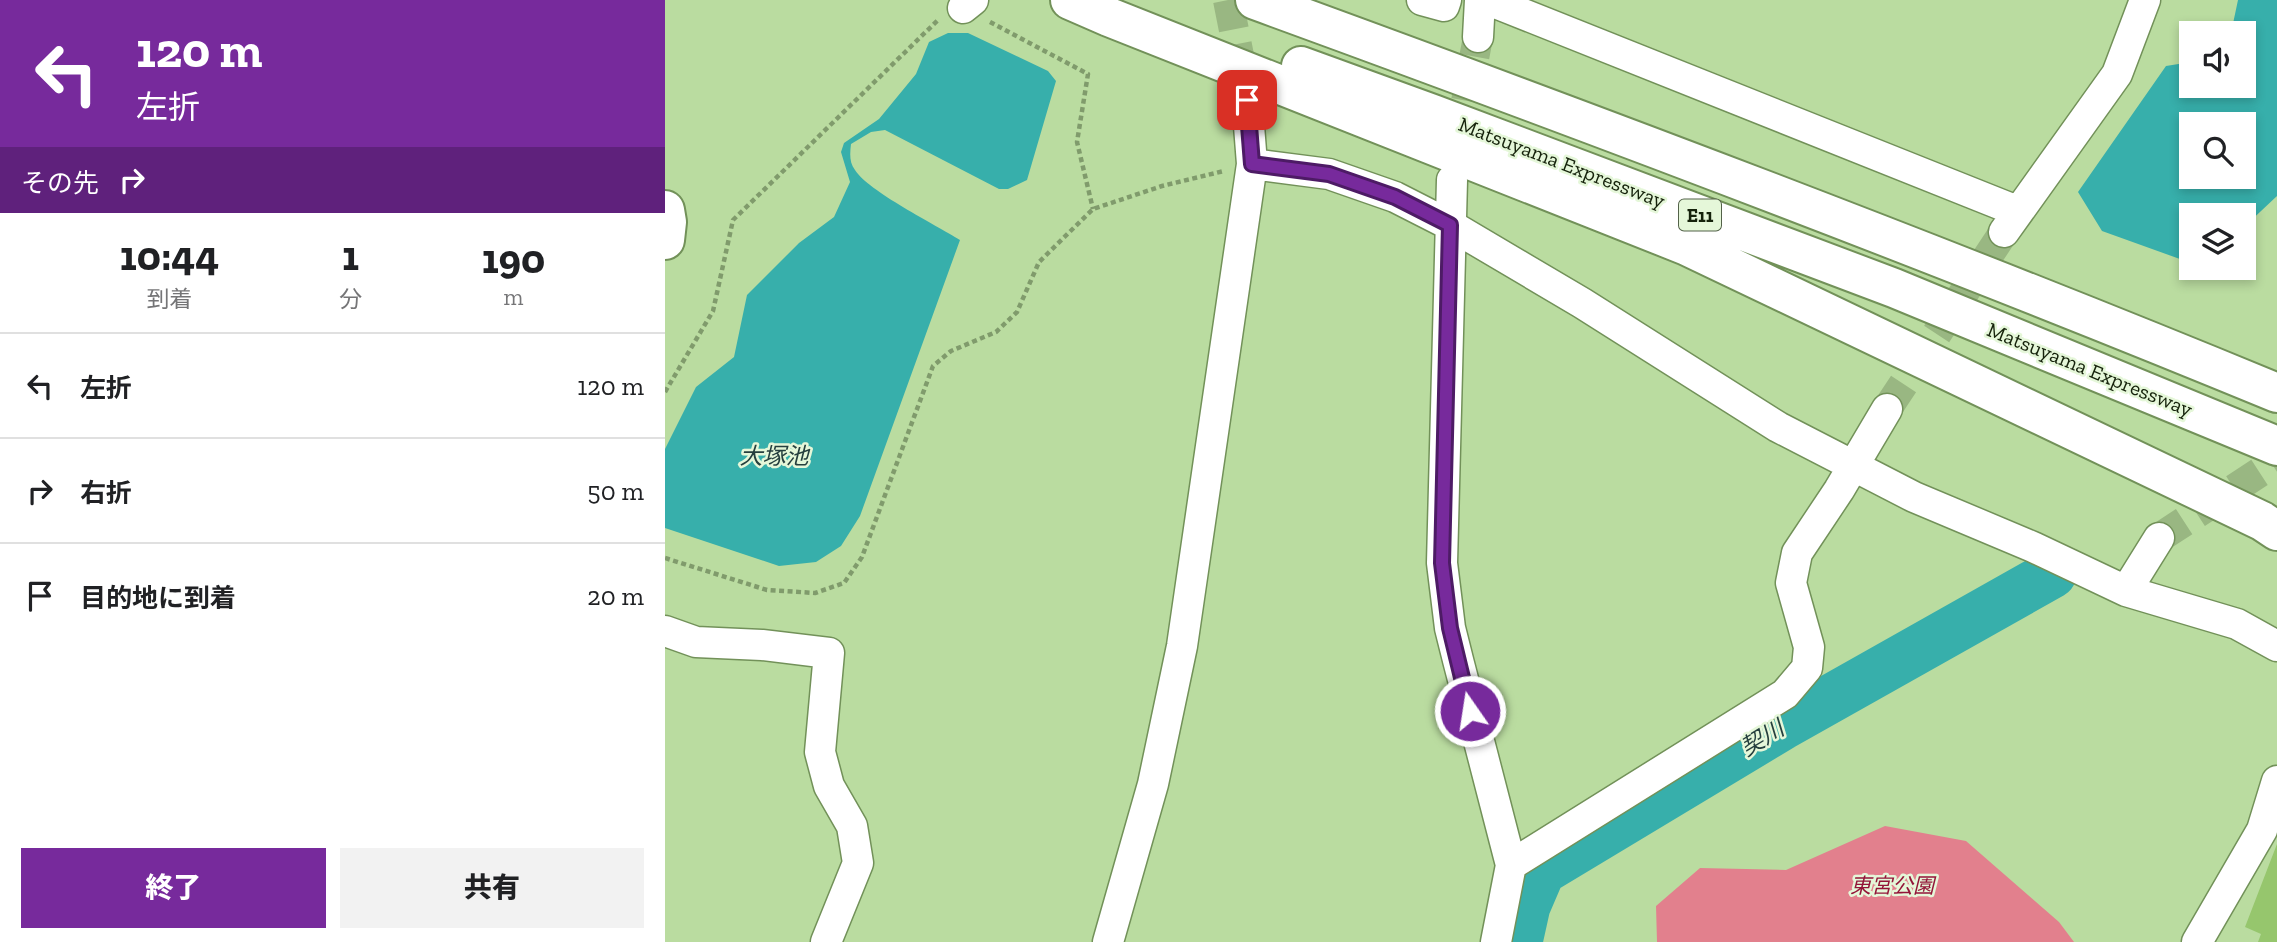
<!DOCTYPE html>
<html lang="ja">
<meta charset="utf-8">
<style>
body{margin:0;font-family:"Zilla Slab","Noto Sans JP",serif;background:#f2f2f2;color:#202124;height:100vh;display:flex;flex-direction:column;font-size:26px;white-space:nowrap}
*{box-sizing:border-box;margin:0}
p{font-size:23px;color:#757577}
.icon{flex:none;width:38px;height:38px;fill:none;stroke:currentColor;stroke-width:2;stroke-linecap:round;stroke-linejoin:round}
.map{position:relative;flex:1;overflow:hidden}
.side{display:flex;flex-direction:column;background:#fff;width:665px}
.side>*{flex:none}
.hud{background:#772a9c;color:#fff;overflow:hidden}
.fabs{position:absolute;left:1514px;top:21px;display:grid;gap:14px}
.fabs a{display:grid;place-items:center;width:77px;height:77px;border-radius:0px;background:#fff;box-shadow:0 4px 10px #0003;font-size:35px}
.pin{position:absolute;display:grid;place-items:center;width:60px;height:60px;color:#fff;margin:-30px;border-radius:14px;box-shadow:0 4px 10px #0006}
.me{position:absolute;width:77px;margin:-38px;rotate:347deg;stroke-linejoin:round;filter:drop-shadow(0 0 5px #0008)}
.turn{display:flex;align-items:center;gap:24px;height:147px;padding:0 21px;font-size:32px}
.turn .icon{width:91px;height:91px;stroke-width:2.5}
.turn b{display:block;font-size:49px;line-height:60px}
.then{display:flex;align-items:center;height:66px;padding:0 21px;background:#0003;gap:14px;font-size:26px}
.eta{display:flex;justify-content:space-evenly;align-items:center;height:119px;text-align:center}
.eta b{font-size:42px;font-weight:800;line-height:49px}
.action{display:flex;gap:14px;margin-top:auto;padding:14px 21px}
.action a{flex:1;height:80px;border-radius:0px;background:#772a9c;color:#fff;font-size:28px;font-weight:800;line-height:80px;text-align:center}
.action a+a{background:#f2f2f2;color:#202124}
ul{padding:0;list-style:none}
li{display:flex;align-items:center;gap:21px;height:105px;padding:0 21px;border-top:2px solid #e0e0e0}
li div{flex:1}
li b{display:block;font-size:26px}
li em{font-style:normal}
main{display:flex;flex:1;min-height:0}
.map>svg:first-child{display:block}
</style>
<main>
<section class="side">
<div class="hud">
<div class="turn"><svg class="icon" aria-label="left" viewBox="0 0 24 24"><path d="M17 20v-9H6M10 6l-5 5 5 5"/></svg><div><b>120 m</b>左折</div></div>
<div class="then">その先<svg class="icon" aria-label="right" viewBox="0 0 24 24"><path d="M7 20v-9h11M14 6l5 5-5 5"/></svg></div>
</div>
<div class="eta">
<div><b>10:44</b><p>到着</p></div>
<div><b>1</b><p>分</p></div>
<div><b>190</b><p>m</p></div>
</div>
<ul>
<li><svg class="icon" aria-label="left" viewBox="0 0 24 24"><path d="M17 20v-9H6M10 6l-5 5 5 5"/></svg><div><b>左折</b></div><em>120 m</em></li>
<li><svg class="icon" aria-label="right" viewBox="0 0 24 24"><path d="M7 20v-9h11M14 6l5 5-5 5"/></svg><div><b>右折</b></div><em>50 m</em></li>
<li><svg class="icon" aria-label="arrive" viewBox="0 0 24 24"><path d="M6 21V4h12l-3 4 3 4H6"/></svg><div><b>目的地に到着</b></div><em>20 m</em></li>
</ul>
<div class="action"><a>終了</a><a>共有</a></div>
</section>
<div class="map">
<svg width="1612" height="942" viewBox="0 0 1612 942">
<rect width="100%" height="100%" fill="#badca0"/>
<path fill="#e2808d" d="M1220,826L1301,841L1394,922L1409,942H992L991,906L1035,868L1121,870Z"/>
<path fill="#37afab" fill-rule="evenodd" d="M1573,0H1612V196L1579,227L1578,215H1526V263L1437,231L1413,192L1501,66L1526,62V86H1578V33H1566ZM1526,124H1578V177H1526Z
M283,33H303L383,71L391,81L362,180L343,189H334L220,130L206,132L186,144C185,153 184,162 190,170C203,191 271,225 295,240L195,516L176,546L151,562L114,566L0,528V449L31,387L69,357L82,295L134,243L169,217L185,182L176,152L179,143L214,119L251,74L264,42Z"/>
<g fill="none" stroke-linecap="round" stroke-linejoin="round">
<path stroke="#37afab" stroke-width="49" d="M853,942L861,906L876,871L1117,726L1387,574"/>
</g>
<path fill="#96c66d" d="M1612,844V942H1593L1596,934L1580,927Z"/>
<g fill="none" stroke-linecap="round" stroke-linejoin="round">
<path stroke="#99b782" stroke-width="30" stroke-dasharray="30 15" stroke-linecap="butt" d="M563,0L580,86
M793,145L813,37
M1222,409L1339,232
M1494,538L1612,461"/>
<defs>
<path id="street" d="M757,0L779,6L781,0
M823,0L1352,211
M298,8L308,0
M813,37L815,0
M587,164L664,174L730,197L785,225L917,303L1113,427L1249,497L1368,547L1461,591L1572,624L1612,646
M787,180L777,563L785,628L793,660L846,865L831,942
M1339,232L1452,74L1480,0
M1461,591L1494,538
M0,631L31,642L97,645L164,653L155,752L164,786L187,826L193,863L161,942
M846,865L1120,694L1142,668L1144,647L1126,583L1132,553L1174,490L1222,409
M443,942L488,784L517,646L587,164L582,100
M1532,942L1597,830L1612,781"/>
<path id="secondary" d="M0,210L2,222L0,240"/>
<path id="highway" d="M405,0L444,17L1022,246L1597,521L1612,531
M590,0C933,125 1275,254 1612,393
M636,66L768,114L1229,288L1612,446"/>
</defs>
<use href="#street" stroke="#729159" stroke-width="33"/>
<use href="#secondary" stroke="#729159" stroke-width="42"/>
<use href="#highway" stroke="#729159" stroke-width="42"/>
<path stroke="#809b6c" stroke-width="4.5" stroke-dasharray="5 3.5" stroke-linecap="butt" d="M325,22L423,74L412,142L428,209
M0,392L48,311L68,220L273,20
M0,558L102,590L150,593L179,583L197,557L268,366L286,351L331,332L352,312L374,262L428,209L497,186L559,171"/>
<use href="#street" stroke="#fff" stroke-width="30"/>
<use href="#secondary" stroke="#fff" stroke-width="38"/>
<use href="#highway" stroke="#fff" stroke-width="38"/>
</g>
<g fill="none" stroke-linecap="round" stroke-linejoin="round">
<defs>
<path id="route" d="M582,100L587,164L664,174L730,197L785,225L777,563L785,628L805,711"/>
</defs>
<use href="#route" stroke="#4d1b65" stroke-width="18"/>
<use href="#route" stroke="#772a9c" stroke-width="12"/>
</g>
<g text-anchor="middle" dominant-baseline="central" stroke-width="5" stroke-linejoin="round" paint-order="stroke">
<rect fill="#e5f7d9" stroke="#536249" stroke-width="2" x="1014" y="199.5" width="42" height="31" rx="5"/>
<g font-size="19" font-weight="bold" fill="#15220b">
<text x="1035" y="215">E11</text>
</g>
<g font-size="21" fill="#15220b" stroke="#e5f7d9">
<text transform="translate(897 162) rotate(21)">Matsuyama Expressway</text>
<text transform="translate(1425 369) rotate(22)">Matsuyama Expressway</text>
</g>
<g font-size="21" font-style="italic" fill="#931538" stroke="#e5f7d9">
<text x="1227" y="885">東宮公園</text>
</g>
<g font-size="23" font-style="italic" fill="#253f3e" stroke="#e5f7d9">
<text x="109" y="456">大塚池</text>
<text transform="translate(1097 738) rotate(-31)">契川</text>
</g>
</g>
</svg>
<div class="fabs">
<a><svg class="icon" aria-label="sound" viewBox="0 0 24 24"><path d="M4 9h4l5-4v14l-5-4H4zM17 9q2 3 0 6"/></svg></a>
<a><svg class="icon" aria-label="search" viewBox="0 0 24 24"><circle cx="10" cy="10" r="6"/><path d="M15 15l6 6"/></svg></a>
<a><svg class="icon" aria-label="layers" viewBox="0 0 24 24"><path d="M12 4l9 5-9 5-9-5zM3 14l9 5 9-5"/></svg></a>
</div>
<div class="pin" style="left:582px;top:100px;background:#d93025"><svg class="icon" aria-label="arrive" viewBox="0 0 24 24"><path d="M6 21V4h12l-3 4 3 4H6"/></svg></div>
<svg class="me" style="left:805px;top:711px" viewBox="-20 -20 40 40"><circle r="17" fill="#772a9c" stroke="#fff" stroke-width="3"/><path d="M0-11L8 9 0 5-8 9z" fill="#fff"/></svg>
</div>
</main>
